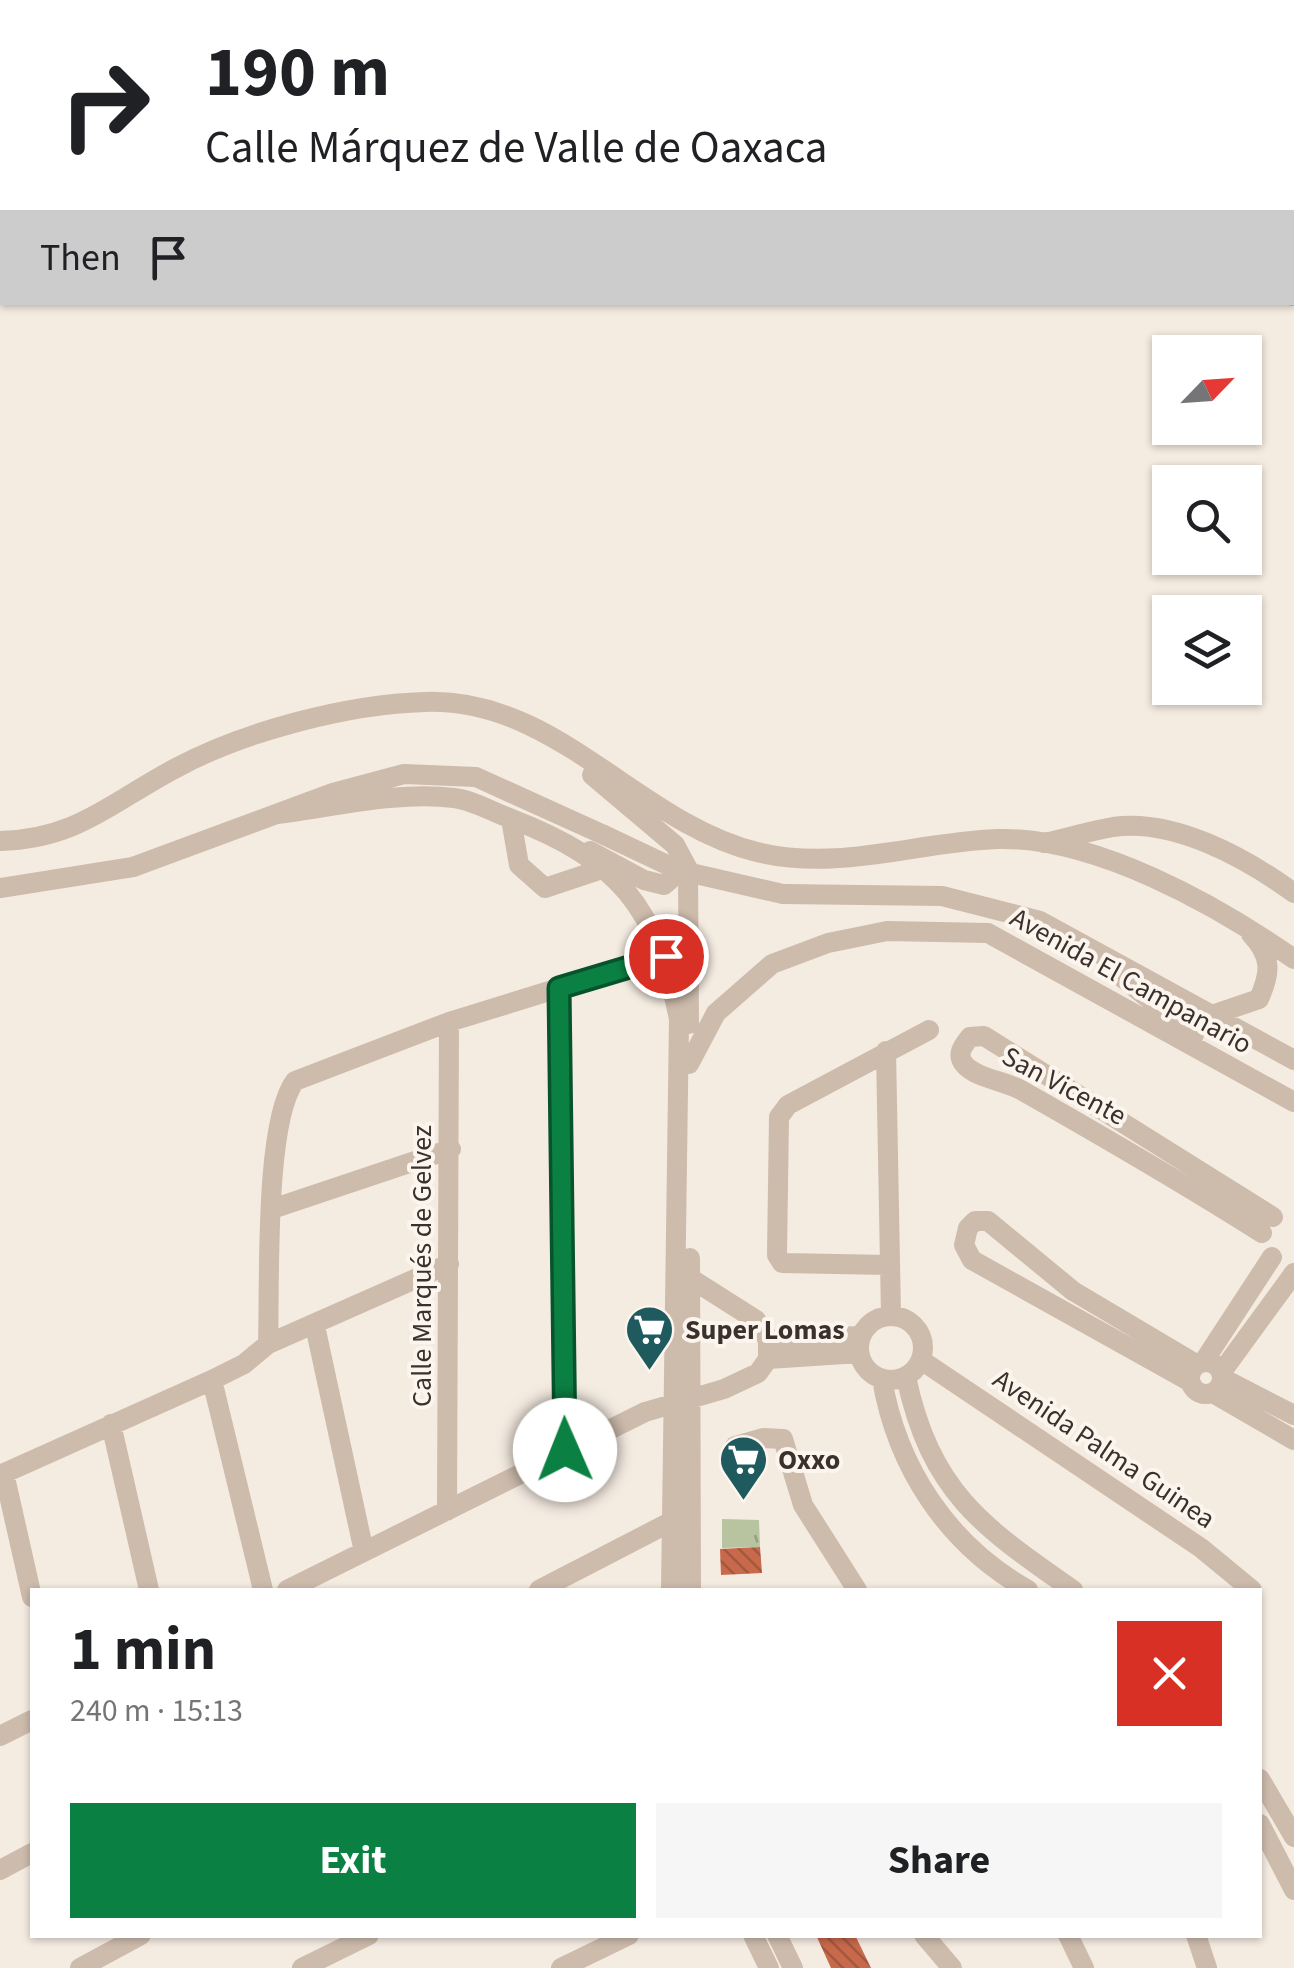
<!DOCTYPE html>
<meta charset="utf-8">
<style>
body{margin:0;font-family:"Source Sans 3",sans-serif;background:#f6f6f6;color:#202124;height:100vh;display:flex;flex-direction:column;font-size:38px;white-space:nowrap}
*{box-sizing:border-box;margin:0}
p{font-size:32px;color:#757577}
.icon{flex:none;width:55px;height:55px;fill:none;stroke:currentColor;stroke-width:2;stroke-linecap:round;stroke-linejoin:round}
.map{position:relative;flex:1;overflow:hidden}
.details{position:absolute;left:30px;top:1588px;width:1232px;height:350px;display:flex;flex-direction:column;background:#fff;border-radius:0px;box-shadow:0 2px 8px #0004}
.details>*{flex:none}
.banner{position:absolute;left:0px;top:0px;width:1295px;height:305px;box-shadow:0 2px 8px #0004;background:#fff;color:#202124;overflow:hidden}
.needle{width:65px;rotate:65deg}
.fabs{position:absolute;left:1152px;top:335px;display:grid;gap:20px}
.fabs a{display:grid;place-items:center;width:110px;height:110px;border-radius:0px;background:#fff;box-shadow:0 2px 8px #0004;font-size:50px}
.pin{position:absolute;display:grid;place-items:center;width:85px;height:85px;color:#fff;margin:-42px;border:5px solid #fff;border-radius:50%;box-shadow:0 2px 10px #0007}
.me{position:absolute;width:110px;margin:-55px;rotate:359deg;stroke-linejoin:round;filter:drop-shadow(0 0 8px #0008)}
.turn{display:flex;align-items:center;gap:35px;height:210px;padding:0 40px;font-size:45px}
.turn .icon{width:130px;height:130px;stroke-width:2.5}
.turn b{display:block;font-size:70px;line-height:85px}
.then{display:flex;align-items:center;height:95px;padding:0 40px;background:#0003;gap:20px;font-size:38px}
.round{display:grid;place-items:center;flex:none;width:105px;height:105px;border-radius:0px;background:#f6f6f6}
.summary{display:flex;align-items:center;justify-content:space-between;height:170px;padding:0 40px}
h1{font-size:60px;font-weight:700;line-height:75px}
.button{display:flex;gap:20px;margin-top:auto;padding:20px 40px}
.button a{flex:1;height:115px;border-radius:0px;background:#0b8043;color:#fff;font-size:40px;font-weight:700;line-height:115px;text-align:center}
.button a+a{background:#f6f6f6;color:#202124}
.map>svg:first-child{display:block}
</style>
<div class="map">
<svg width="1294" height="1968" viewBox="0 0 1294 1968">
<defs>
<pattern id="grass-tufts" width="24" height="20" patternUnits="userSpaceOnUse" patternTransform="scale(2.5)"><rect width="24" height="20" fill="#b8c4a0"/><path d="M3 7l-1-3M5 7V3M7 7l1-3M15 17l-1-3M17 17v-4M19 17l1-3" fill="none" stroke="#97a083"/></pattern>
<pattern id="building-back-hatch" width="6" height="6" patternUnits="userSpaceOnUse" patternTransform="scale(2.5)"><rect width="6" height="6" fill="#c8694b"/><path d="M-1 5l2 2M0 0l6 6M5-1l2 2" fill="none" stroke="#a4573f"/></pattern>
</defs>
<rect width="100%" height="100%" fill="#f4ebe1"/>
<path fill="url(#grass-tufts)" d="M722,1519L759,1520L760,1547L722,1548Z"/>
<g fill="none" stroke-linecap="round" stroke-linejoin="round">
<path stroke="#7fb0b2" stroke-width="18" d="M1157,0L1160,2
M1292,199H1294"/>
</g>
<path fill="url(#building-back-hatch)" d="M760,1547L762,1573L721,1575L720,1549Z
M816,1935H855L871,1968H831Z"/>
<g fill="none" stroke-linecap="round" stroke-linejoin="round">
<path stroke="#cdbbac" stroke-width="20" d="M884,0L887,2
M1021,0L1023,2
M1237,0L1240,2
M644,2L645,0
M792,2V0
M0,3L7,0
M1292,7L1294,4
M1292,46L1294,44
M1292,296H1294
M592,775L675,845L688,869L689,1024
M277,814C333,807 398,791 454,798C473,800 494,813 512,819C620,861 656,907 679,1019L671,1590
M511,819L519,865L545,888L602,869
M0,841C79,839 112,801 178,767C245,731 349,704 425,702C556,697 638,823 757,852C839,872 916,842 997,839C1094,836 1217,905 1294,959
M1044,843C1067,838 1090,831 1113,827C1174,818 1246,858 1294,893
M590,851L644,880L664,885L680,871L678,859
M0,888L133,867L333,793L404,774L476,777L604,835
M783,894L942,896L1040,921L1294,1060
M1119,975L1194,1035
M559,988L565,1450
M1212,1015L1259,999C1271,972 1272,957 1251,934
M886,1051L891,1315
M689,1064L716,1013L772,964L828,943L887,931L988,933L1294,1102
M272,1209L451,1149
M1262,1233C1183,1183 1102,1136 1021,1090C1005,1081 975,1078 964,1064C956,1054 963,1046 970,1037L984,1036L1273,1217
M690,1258L691,1590
M890,1265L782,1263L777,1255L779,1117L788,1105L929,1030
M859 1348a32 32 0 1 1 64 0a32 32 0 1 1-64 0Z
M315,1326L364,1552
M768,1340L861,1336
M268,1344C270,1287 264,1122 295,1081L449,1022L666,955
M768,1359L859,1353
M921,1360L1201,1548L1252,1590
M1204,1361L1272,1257
M1190 1378a16 16 0 1 1 32 0a16 16 0 1 1-32 0Z
M1221,1373L1294,1273
M906,1377C931,1492 981,1526 1073,1590
M1222,1378L1294,1415
M882,1379C897,1468 948,1545 1028,1590
M212,1380L263,1590
M1189,1381L972,1260L964,1245L968,1228L975,1221H988L1073,1291L1196,1364
M1213,1393L1294,1440
M111,1424L149,1590
M735,1446L763,1438L783,1439L803,1505L857,1590
M4,1473L32,1597
M0,1475L212,1380L244,1364L268,1344L449,1264
M447,1511L449,1022
M287,1590L645,1412L724,1389L758,1373L768,1359V1340L756,1320L690,1278
M539,1590L680,1517
M0,1736L32,1720
M1260,1779L1294,1837
M1260,1824L1294,1890
M0,1870L32,1853
M753,1935L769,1968
M777,1935L793,1968
M924,1935L952,1968
M1068,1935L1084,1968
M1196,1935L1207,1968
M80,1968L141,1935
M302,1968L369,1935
M561,1968L629,1935"/>
<path stroke="#cdbbac" stroke-width="20" d="M604,835L678,870L783,894"/>
</g>
<g fill="none" stroke-linecap="round" stroke-linejoin="round">
<defs>
<path id="route" d="M565,1450L559,988L666,956"/>
</defs>
<use href="#route" stroke="#07532c" stroke-width="25"/>
<use href="#route" stroke="#0b8043" stroke-width="18"/>
</g>
<defs>
<symbol id="supermarket-pin" viewBox="-11 -11 22 30"><path d="M0 17L-7.5 6A9.5 9.5 0 1 1 7.5 6Z" fill="#1f5a5e" stroke="#fbf5ee"/><path d="M-6-5.5h2.5l.6 2H6L4.5 2H-2.5L-4.4-4H-6ZM-1.5 3.2a1.3 1.3 0 1 0 .1 0ZM3 3.2a1.3 1.3 0 1 0 .1 0Z" fill="#fff"/></symbol>
</defs>
<g fill-rule="evenodd">
<use href="#supermarket-pin" x="622" y="1302" width="55" height="75"/>
<use href="#supermarket-pin" x="716" y="1432" width="55" height="75"/>
</g>
<g text-anchor="middle" dominant-baseline="central" stroke-width="8" stroke-linejoin="round" paint-order="stroke">
<g font-size="28" fill="#3b302b" stroke="#fbf5ee">
<text transform="translate(1131 981) rotate(29)">Avenida El Campanario</text>
<text transform="translate(1064 1086) rotate(28)">San Vicente</text>
<text transform="translate(422 1266) rotate(-90)">Calle Marqués de Gelvez</text>
<text transform="translate(1104 1449) rotate(34)">Avenida Palma Guinea</text>
</g>
<g font-size="28" font-weight="bold" fill="#3b302b" stroke="#fbf5ee" text-anchor="start">
<text x="685" y="1330">Super Lomas</text>
<text x="778" y="1460">Oxxo</text>
</g>
</g>
</svg>
<div class="fabs">
<a><svg class="needle" viewBox="-14 -14 28 28"><path d="M0-13l5 13h-10z" fill="#e53935"/><path d="M0 13l5-13h-10z" fill="#757577"/></svg></a>
<a><svg class="icon" aria-label="search" viewBox="0 0 24 24"><circle cx="10" cy="10" r="6"/><path d="M15 15l6 6"/></svg></a>
<a><svg class="icon" aria-label="layers" viewBox="0 0 24 24"><path d="M12 4l9 5-9 5-9-5zM3 14l9 5 9-5"/></svg></a>
</div>
<div class="pin" style="left:666px;top:956px;background:#d93025"><svg class="icon" aria-label="arrive" viewBox="0 0 24 24"><path d="M6 21V4h12l-3 4 3 4H6"/></svg></div>
<svg class="me" style="left:565px;top:1450px" viewBox="-20 -20 40 40"><circle r="19" fill="#fff"/><path d="M0-13L10 11 0 6-10 11z" fill="#0b8043"/></svg>
<div class="banner">
<div class="turn"><svg class="icon" aria-label="right" viewBox="0 0 24 24"><path d="M7 20v-9h11M14 6l5 5-5 5"/></svg><div><b>190 m</b>Calle Márquez de Valle de Oaxaca</div></div>
<div class="then">Then<svg class="icon" aria-label="arrive" viewBox="0 0 24 24"><path d="M6 21V4h12l-3 4 3 4H6"/></svg></div>
</div>
<section class="details">
<div class="summary"><div><h1>1 min</h1><p>240 m · 15:13</p></div><a class="round" style="background:#d93025;color:#fff"><svg class="icon" aria-label="close" viewBox="0 0 24 24"><path d="M6 6l12 12M18 6L6 18"/></svg></a></div>
<div class="button"><a>Exit</a><a>Share</a></div>
</section>
</div>
